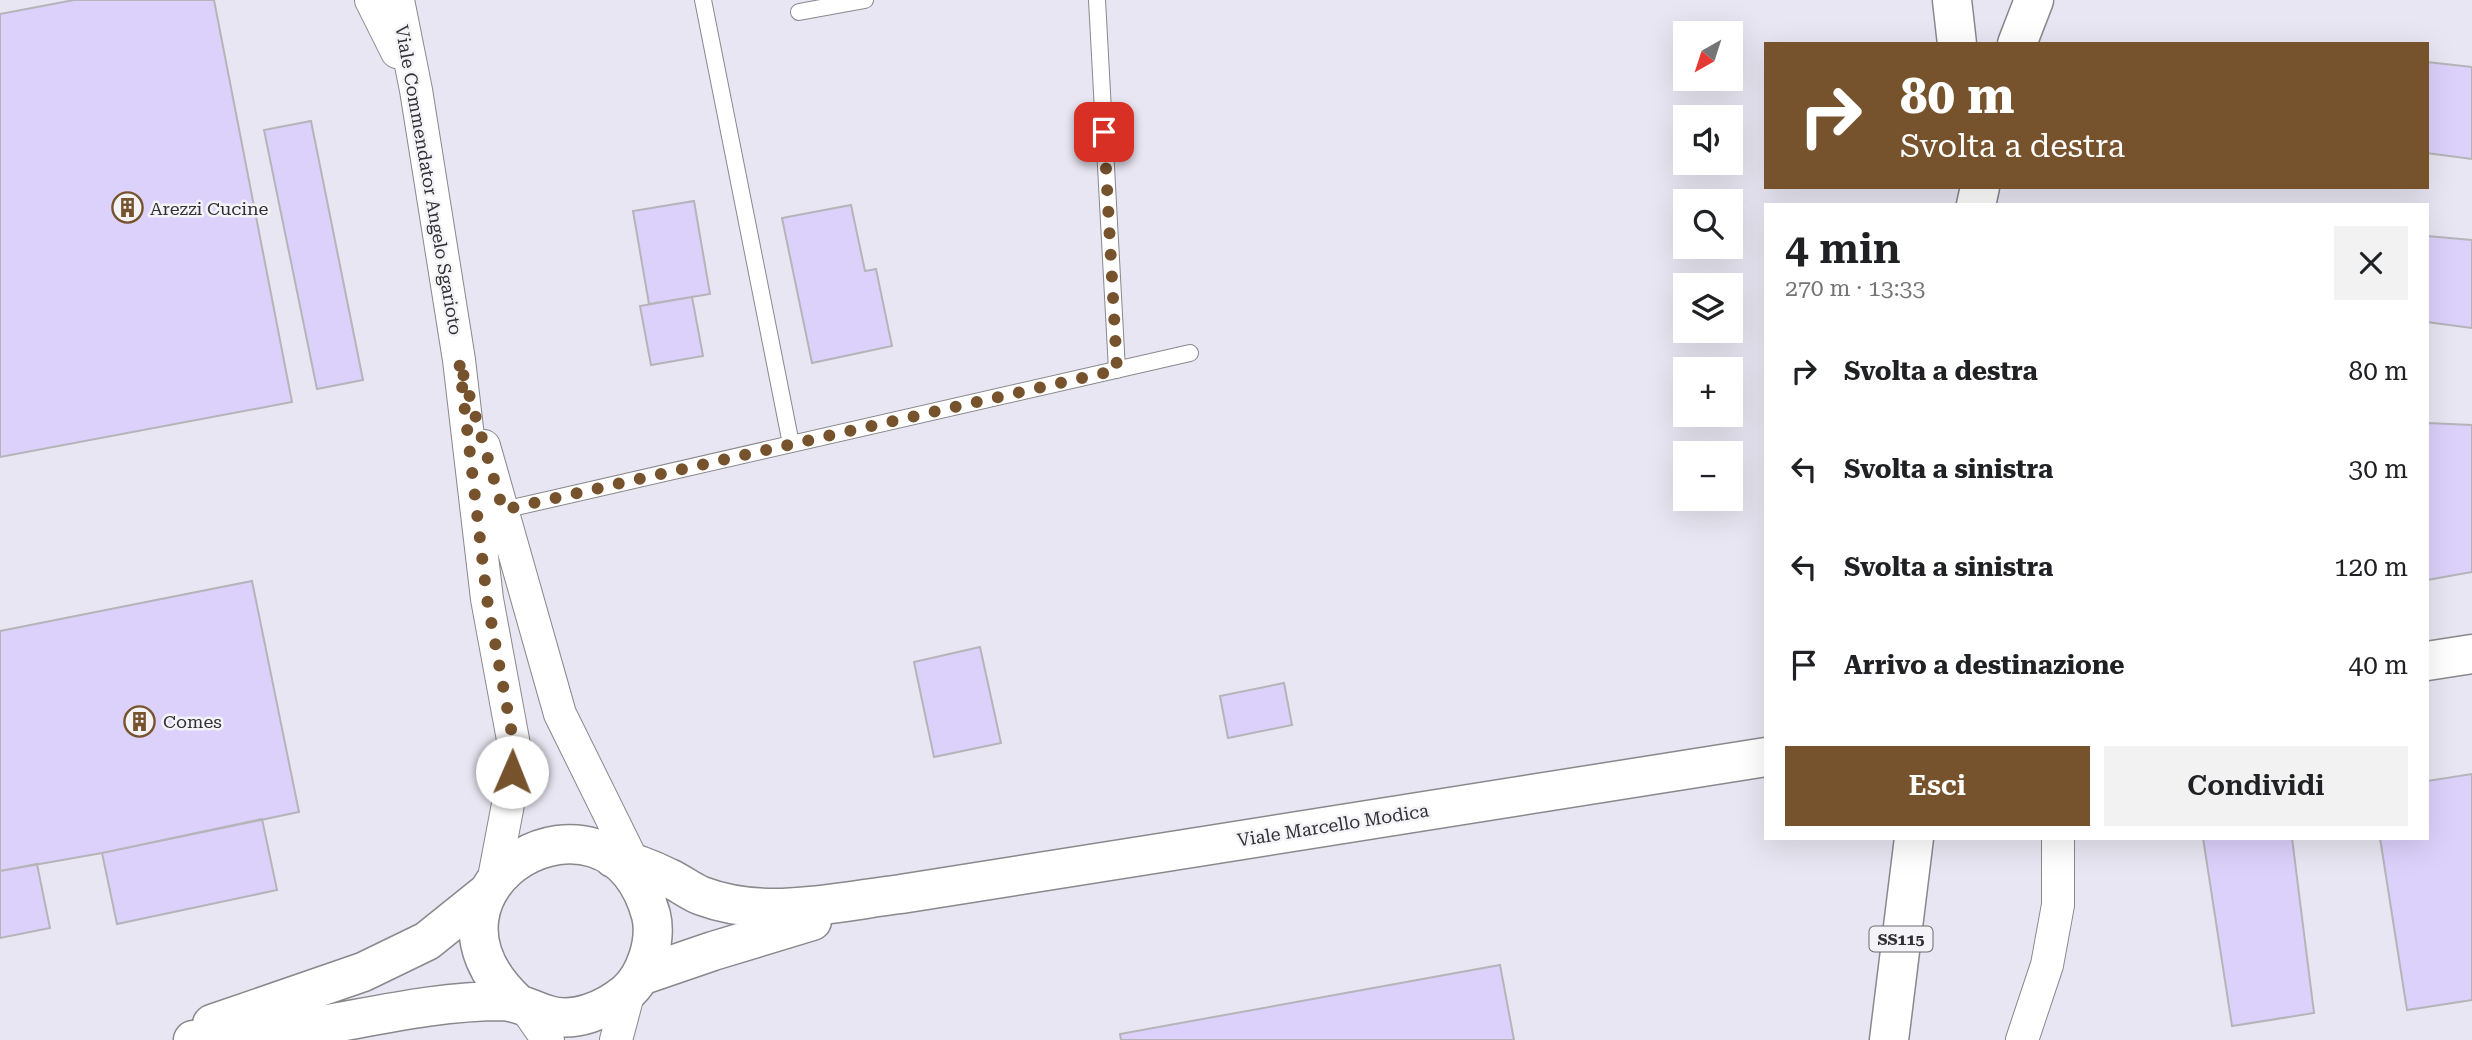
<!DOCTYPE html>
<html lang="it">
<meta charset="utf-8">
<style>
body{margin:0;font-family:"Roboto Serif",serif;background:#f2f2f2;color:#202124;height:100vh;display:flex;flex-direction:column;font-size:26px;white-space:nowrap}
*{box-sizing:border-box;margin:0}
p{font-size:23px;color:#757577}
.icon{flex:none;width:38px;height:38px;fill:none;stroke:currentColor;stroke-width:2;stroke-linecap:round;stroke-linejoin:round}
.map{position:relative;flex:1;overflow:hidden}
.drawer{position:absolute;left:1764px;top:203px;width:665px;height:637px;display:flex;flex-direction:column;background:#fff;border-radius:0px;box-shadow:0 7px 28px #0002}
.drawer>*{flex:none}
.guide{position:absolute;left:1764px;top:42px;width:665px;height:147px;border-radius:0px;box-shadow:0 7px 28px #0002;background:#77532d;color:#fff;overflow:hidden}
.needle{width:46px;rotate:219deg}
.fabs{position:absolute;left:1673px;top:21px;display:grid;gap:14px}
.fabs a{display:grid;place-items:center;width:70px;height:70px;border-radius:0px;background:#fff;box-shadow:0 7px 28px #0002;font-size:35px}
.pin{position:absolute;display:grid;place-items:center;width:60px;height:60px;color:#fff;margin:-30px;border-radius:14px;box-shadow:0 4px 10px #0006}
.me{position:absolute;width:77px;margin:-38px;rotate:1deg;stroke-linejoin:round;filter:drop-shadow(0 0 5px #0008)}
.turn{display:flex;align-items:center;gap:24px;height:147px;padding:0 21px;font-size:32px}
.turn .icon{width:91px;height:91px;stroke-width:2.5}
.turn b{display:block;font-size:49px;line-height:60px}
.round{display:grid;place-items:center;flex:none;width:74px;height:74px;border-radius:0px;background:#f2f2f2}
.headline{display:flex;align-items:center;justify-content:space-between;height:119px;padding:0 21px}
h1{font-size:42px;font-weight:600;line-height:52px}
.button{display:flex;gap:14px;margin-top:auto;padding:14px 21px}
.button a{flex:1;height:80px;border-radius:0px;background:#77532d;color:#fff;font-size:28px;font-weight:600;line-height:80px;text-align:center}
.button a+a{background:#f2f2f2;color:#202124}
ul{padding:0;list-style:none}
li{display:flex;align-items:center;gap:21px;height:98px;padding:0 21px}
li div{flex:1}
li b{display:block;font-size:26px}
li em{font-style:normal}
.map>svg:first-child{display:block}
</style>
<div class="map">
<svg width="2472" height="1040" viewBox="0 0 2472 1040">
<rect width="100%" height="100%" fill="#f4f3f8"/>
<path fill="#e8e6f2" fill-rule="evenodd" d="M0,0H2472V1040H0ZM1685,33H1731V79H1685ZM1766,44H2427V187H1766ZM1685,117H1731V163H1685ZM1685,201H1731V247H1685ZM1766,205H2427V838H1766ZM1685,285H1731V331H1685ZM1685,369H1731V415H1685ZM1685,453H1731V499H1685Z"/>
<path fill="#dcd1fb" stroke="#b5b4b9" stroke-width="2" d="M74,0H214L292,402L0,457V14Z
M2427,62L2472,67V159L2427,153Z
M311,121L363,380L317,389L264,130Z
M694,201L710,294L649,304L633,211Z
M851,205L865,271L876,269L892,346L812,363L782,218Z
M2427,236L2472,240V328L2427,322Z
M692,297L703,356L651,365L640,306Z
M2427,423L2472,425V572L2427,580Z
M252,581L299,812L102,853L0,871V631Z
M980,647L1001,743L934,757L914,662Z
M1284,683L1292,725L1228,738L1220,696Z
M2472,774V1000L2407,1010L2380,838H2427V781Z
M262,819L277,890L117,924L102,853Z
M2203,838H2292L2314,1013L2232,1026Z
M37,864L50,928L0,938V871Z
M1500,965L1514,1040H1121L1120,1034Z"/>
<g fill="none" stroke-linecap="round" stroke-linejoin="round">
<defs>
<path id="service" d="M703,0L791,444
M1097,0L1117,370
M799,12L865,0
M503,510L1190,353"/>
<path id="minor" d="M371,0L397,52
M398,0L416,90L459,360L487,599L514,745L509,799L493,883
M484,446L560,714L633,862L639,880
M525,1007L548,1040
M616,1040L629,991
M2022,1040L2047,965L2058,905V838"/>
<path id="tertiary" d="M2427,661L2472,654
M613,858C633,862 651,869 669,878C680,883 691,892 702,896C766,920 836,902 901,894L1766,757
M640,976L713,951L812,921
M212,1024L363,972L427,941L488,892
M193,1040C219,1038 246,1037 272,1033C350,1023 424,1001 503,1001C519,1002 532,1010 548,1015C575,1023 605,1010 626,993C646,976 657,940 651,915C609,763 393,886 516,1002"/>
<path id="primary" d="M1952,0L1957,44
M2017,44L2034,0
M1976,205L1980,187
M1889,1040L1914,838"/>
</defs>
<use href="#service" stroke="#89888c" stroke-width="18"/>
<use href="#minor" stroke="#89888c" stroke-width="34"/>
<use href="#tertiary" stroke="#89888c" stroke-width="41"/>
<use href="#primary" stroke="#89888c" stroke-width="41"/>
<use href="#service" stroke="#fff" stroke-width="16"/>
<use href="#minor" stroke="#fff" stroke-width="32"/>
<use href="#tertiary" stroke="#fff" stroke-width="38"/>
<use href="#primary" stroke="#fff" stroke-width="38"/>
</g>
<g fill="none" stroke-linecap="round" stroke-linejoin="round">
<path stroke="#77532d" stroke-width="12" stroke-dasharray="0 21.6" d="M512,772L514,745L487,599L459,360L503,510L1117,370L1104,132"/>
</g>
<defs>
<symbol id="building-ring" viewBox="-11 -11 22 22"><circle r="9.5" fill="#f4f3f8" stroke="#77532d" stroke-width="1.5"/><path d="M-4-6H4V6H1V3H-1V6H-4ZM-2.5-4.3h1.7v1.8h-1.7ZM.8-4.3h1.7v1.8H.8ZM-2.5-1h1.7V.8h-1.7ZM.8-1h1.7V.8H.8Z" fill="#77532d"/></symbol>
</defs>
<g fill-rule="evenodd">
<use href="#building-ring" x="110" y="190" width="35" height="35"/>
<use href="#building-ring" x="122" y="704" width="35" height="35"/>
</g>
<g text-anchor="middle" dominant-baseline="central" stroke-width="5" stroke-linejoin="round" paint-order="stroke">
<rect fill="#f4f3f8" stroke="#6c6b6e" stroke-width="2" x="1869.5" y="926.5" width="63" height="25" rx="5"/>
<g font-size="16" font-weight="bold" fill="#323133">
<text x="1901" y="939">SS115</text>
</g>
<g font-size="18" fill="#323133" stroke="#f4f3f8">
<text transform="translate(429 180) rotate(80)">Viale Commendator Angelo Sgarioto</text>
<text transform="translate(1333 825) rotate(-9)">Viale Marcello Modica</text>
</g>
<g font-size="18" fill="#323133" stroke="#f4f3f8" text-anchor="start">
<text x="150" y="208">Arezzi Cucine</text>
<text x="163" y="721">Comes</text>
</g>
</g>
</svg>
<div class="fabs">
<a><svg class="needle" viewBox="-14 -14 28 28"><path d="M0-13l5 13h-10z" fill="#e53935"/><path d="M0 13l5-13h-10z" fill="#757577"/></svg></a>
<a><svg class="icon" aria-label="sound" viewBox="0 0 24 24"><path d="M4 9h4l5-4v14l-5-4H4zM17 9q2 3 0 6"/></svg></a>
<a><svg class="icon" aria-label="search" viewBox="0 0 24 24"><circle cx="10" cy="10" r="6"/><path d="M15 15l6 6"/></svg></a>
<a><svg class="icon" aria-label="layers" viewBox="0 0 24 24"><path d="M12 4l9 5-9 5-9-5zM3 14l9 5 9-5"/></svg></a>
<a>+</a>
<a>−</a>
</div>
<div class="pin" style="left:1104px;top:132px;background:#d93025"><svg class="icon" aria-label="arrive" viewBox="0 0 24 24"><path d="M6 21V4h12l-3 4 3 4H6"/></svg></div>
<svg class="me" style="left:512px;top:772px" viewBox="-20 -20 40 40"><circle r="19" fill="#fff"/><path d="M0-13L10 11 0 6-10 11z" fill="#77532d"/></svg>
<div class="guide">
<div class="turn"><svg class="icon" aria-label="right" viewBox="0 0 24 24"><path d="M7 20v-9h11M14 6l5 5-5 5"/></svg><div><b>80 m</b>Svolta a destra</div></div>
</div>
<section class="drawer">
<div class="headline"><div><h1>4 min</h1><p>270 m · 13:33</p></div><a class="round"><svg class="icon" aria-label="close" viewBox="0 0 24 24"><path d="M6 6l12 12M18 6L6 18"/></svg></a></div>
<ul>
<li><svg class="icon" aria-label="right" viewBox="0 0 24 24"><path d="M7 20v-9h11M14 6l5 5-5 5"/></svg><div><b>Svolta a destra</b></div><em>80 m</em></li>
<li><svg class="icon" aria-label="left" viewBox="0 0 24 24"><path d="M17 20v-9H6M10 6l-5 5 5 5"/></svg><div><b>Svolta a sinistra</b></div><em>30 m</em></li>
<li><svg class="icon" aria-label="left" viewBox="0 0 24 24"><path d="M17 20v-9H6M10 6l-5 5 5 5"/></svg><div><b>Svolta a sinistra</b></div><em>120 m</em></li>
<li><svg class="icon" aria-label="arrive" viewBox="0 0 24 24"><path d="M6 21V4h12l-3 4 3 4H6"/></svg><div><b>Arrivo a destinazione</b></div><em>40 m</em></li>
</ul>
<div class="button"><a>Esci</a><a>Condividi</a></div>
</section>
</div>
